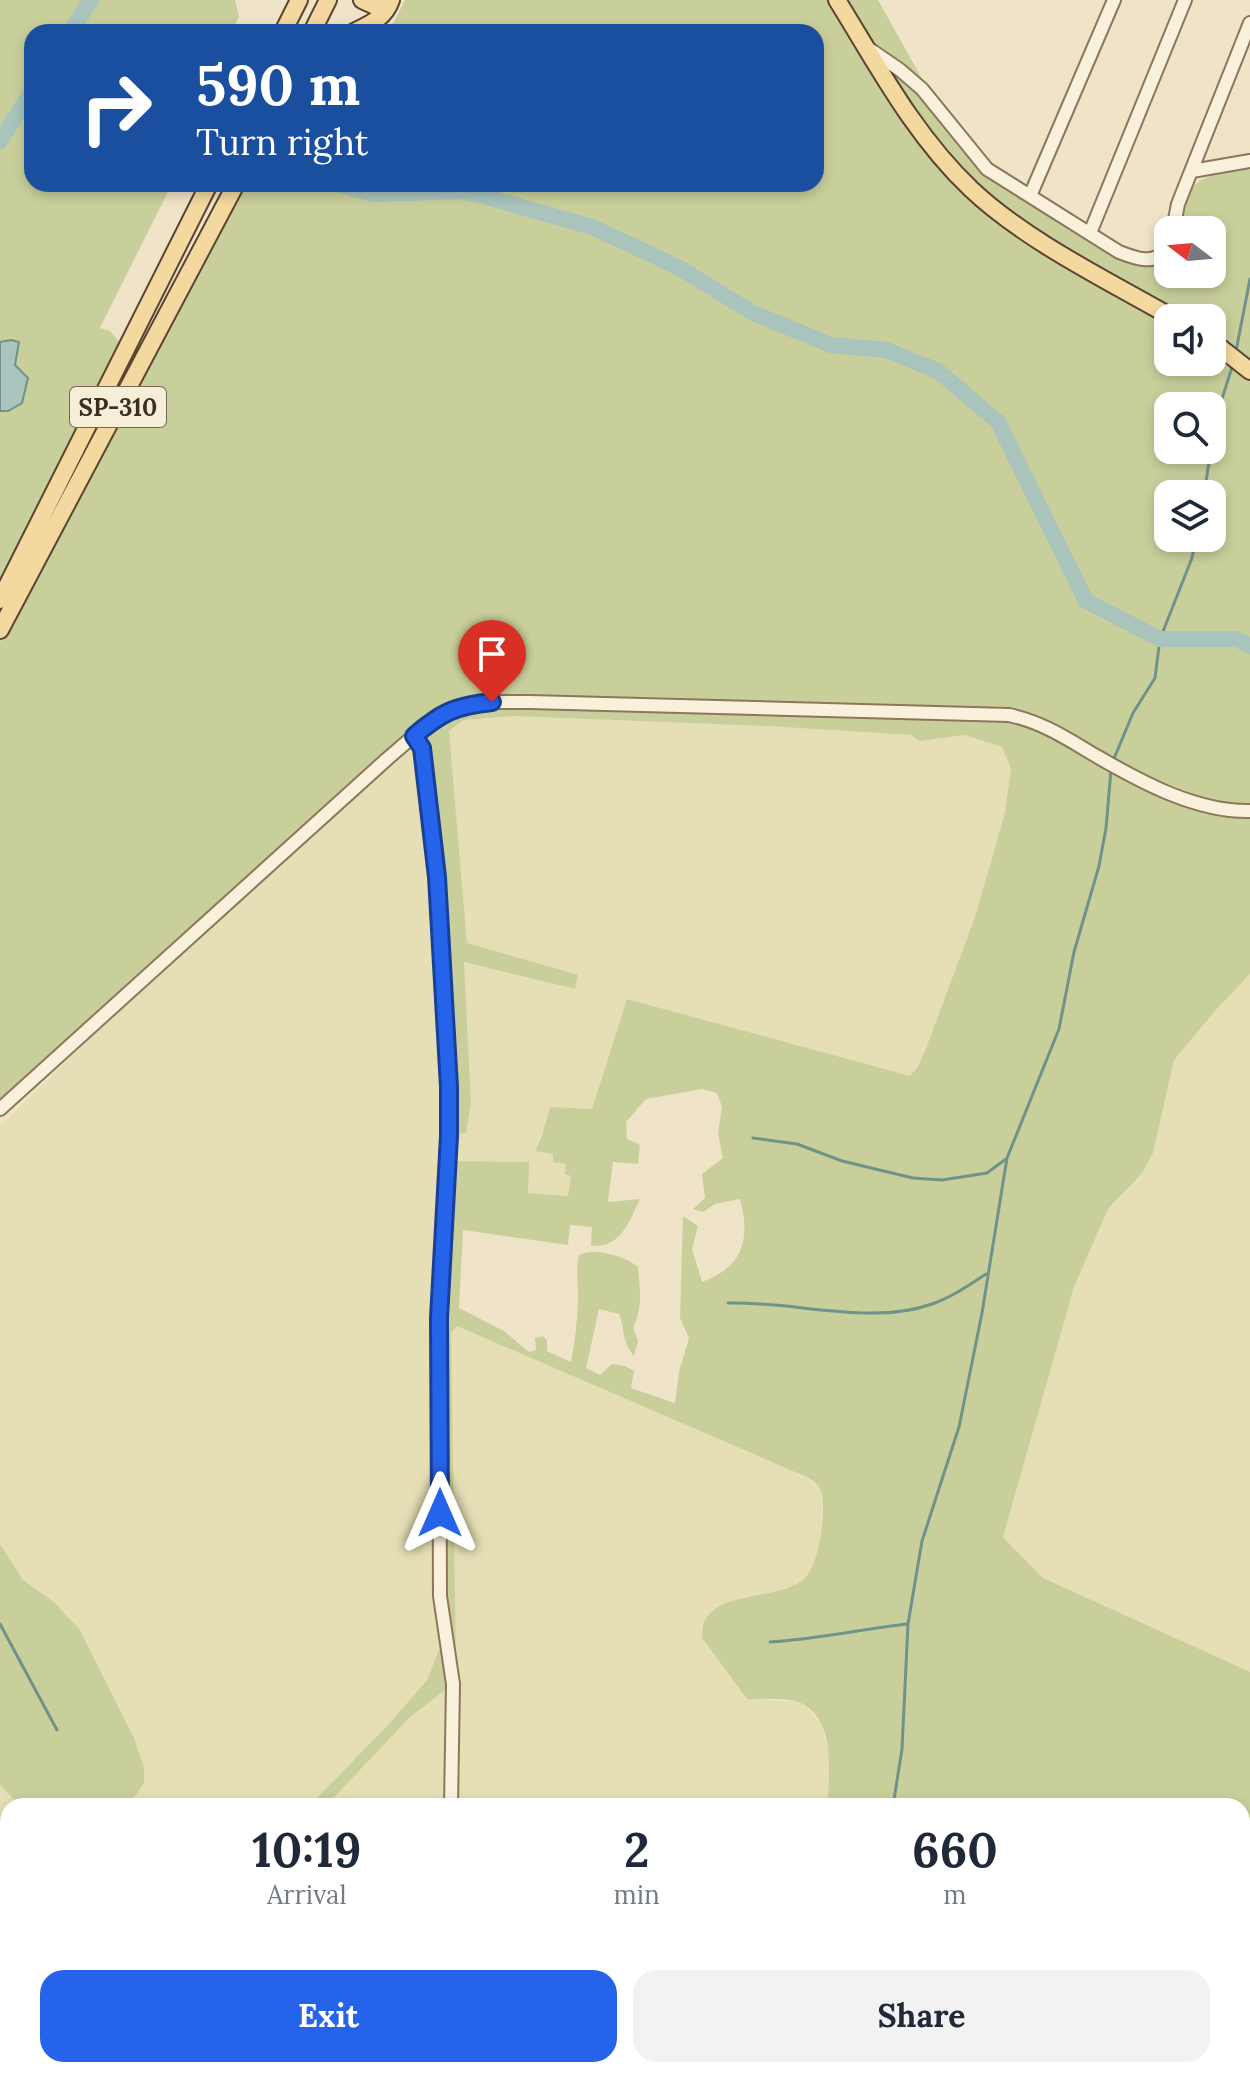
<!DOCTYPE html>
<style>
body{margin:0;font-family:Lora,serif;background:#f2f2f3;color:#1f2937;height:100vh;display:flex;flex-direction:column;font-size:30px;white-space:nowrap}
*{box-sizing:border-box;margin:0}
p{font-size:26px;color:#747a83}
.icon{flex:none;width:44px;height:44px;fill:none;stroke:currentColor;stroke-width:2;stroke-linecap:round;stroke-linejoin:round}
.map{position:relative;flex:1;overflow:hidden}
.drawer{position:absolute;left:0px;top:1798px;width:1250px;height:280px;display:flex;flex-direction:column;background:#fff;border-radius:24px 24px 0 0;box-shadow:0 4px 12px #0003}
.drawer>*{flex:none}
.guide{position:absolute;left:24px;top:24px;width:800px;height:168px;border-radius:24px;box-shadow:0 4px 12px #0003;background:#1a4fa0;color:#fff;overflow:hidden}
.needle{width:52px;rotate:286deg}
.buttons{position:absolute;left:1154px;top:216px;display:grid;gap:16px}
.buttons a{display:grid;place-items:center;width:72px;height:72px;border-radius:16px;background:#fff;box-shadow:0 4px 12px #0003;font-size:40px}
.pin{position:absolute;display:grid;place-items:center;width:68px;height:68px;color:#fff;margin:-82px -34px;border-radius:50% 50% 50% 0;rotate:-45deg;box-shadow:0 0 8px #0007}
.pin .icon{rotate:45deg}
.me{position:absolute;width:88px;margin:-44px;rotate:0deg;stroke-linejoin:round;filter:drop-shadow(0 0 6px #0008)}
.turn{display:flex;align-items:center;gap:28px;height:168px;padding:0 40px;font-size:36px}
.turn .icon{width:104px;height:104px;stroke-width:2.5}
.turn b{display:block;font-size:56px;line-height:68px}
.eta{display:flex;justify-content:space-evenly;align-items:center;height:136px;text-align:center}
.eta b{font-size:48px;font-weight:800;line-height:56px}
.action{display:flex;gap:16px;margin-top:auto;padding:16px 40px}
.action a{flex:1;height:92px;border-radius:24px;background:#2563eb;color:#fff;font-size:32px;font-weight:800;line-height:92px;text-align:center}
.action a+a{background:#f2f2f3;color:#1f2937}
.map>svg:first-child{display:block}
</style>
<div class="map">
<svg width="1250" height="2078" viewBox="0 0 1250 2078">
<rect width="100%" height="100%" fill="#f0e4c8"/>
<path fill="#e6deb5" d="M512,716L767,726L912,735L920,741L965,735L1002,747L1011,767L1005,813L975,917L928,1043L918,1067L910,1077L627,999L592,1109L550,1107L535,1150L554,1154L566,1164L571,1175L568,1196L528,1193V1162L452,1161L453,1135L471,1103L464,962L575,989L578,976L467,943L449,731L465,720Z
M411,742L418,749L434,878L446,1086L443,1640L427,1680L389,1724L309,1806H128L132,1802L144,1768L134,1738L80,1630L54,1602L23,1580L0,1544V1126L120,1009L324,819Z
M1250,974V1672L1043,1578L1003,1537L1074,1287L1108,1209L1142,1173L1153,1153L1174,1060L1215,1011Z
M457,1326L795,1472L808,1478L820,1488L822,1504L821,1532L815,1559L807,1577L795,1586L731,1601L710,1613L701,1626L702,1638L747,1699L795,1701L806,1707L822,1725L830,1760L827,1806H455L451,1333Z
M444,1691L450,1693L448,1806H326L410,1717Z
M0,1785L20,1806H8V2070H35L26,2078H0Z
M1242,1977L1250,1981V2078H1041L1003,2070H1242Z
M65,2070H279L271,2078H59Z
M289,2070H471L472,2078H281Z
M479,2070H582L580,2078H480Z"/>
<path fill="#c9cf9b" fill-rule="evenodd" d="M0,0H235L239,17L231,32H32V184H172L100,328L110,331L121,344L0,585V411H8L28,378L15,365V357L0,342Z
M405,0H830L881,83L1016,236L1168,324V362H1212V349L1232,367L1250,379V806L1206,799L1118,764L1070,736L1055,723L1029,714L1005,710L491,697L460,700L444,707L316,815L0,1102V642L41,561L247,184H816V32H384L394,22ZM1168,406H1212V450H1168ZM1168,494H1212V538H1168Z
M840,0H878L926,86L860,32Z
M886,64L919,90L985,172L1118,257L1168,256V274H1212V230H1177C1184,197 1184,184 1219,173C1229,170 1239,166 1250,165V363L1212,335V318H1182L1023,225L976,188L891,82Z
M490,707L1009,718L1027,723L1077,754L1103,765L1250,816V974L1215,1011L1174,1060L1153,1153L1142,1173L1108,1209L1074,1287L1003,1537L1043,1578L1250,1672V1940L1242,1937V1806H827C829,1774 837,1717 798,1702C784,1697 762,1700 747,1699L702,1638C698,1587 780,1603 805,1578C819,1564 828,1507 820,1489C816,1480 803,1475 795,1472L457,1326L451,1333L456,1666L445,1596L442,1318L452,1161L529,1162L528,1193L568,1196L571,1176L565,1174L566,1164L553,1162V1154L535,1151L541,1138L550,1107L592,1109L627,999L910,1076L918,1067L928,1043L975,917L1005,813L1011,768L1002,747L965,735L920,741L911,735L767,726L512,716L464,720L449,731L467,943L578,975L575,989L464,962L471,1103L466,1133L453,1135L424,734C444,716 463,709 490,707ZM702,1089L717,1093L722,1107L718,1134L723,1158L702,1174L705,1198L693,1209L703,1212L715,1204L740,1199C751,1239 743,1267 702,1282L692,1249L698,1226L683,1216L680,1318L689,1338L679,1372L675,1403L631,1388L634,1371L625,1366L612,1364L600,1375L586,1368L599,1309L619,1314C626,1332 621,1340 634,1356L638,1341L633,1328C643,1308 640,1289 638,1267C625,1256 595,1247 579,1255C575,1270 579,1286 578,1302C577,1322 575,1342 571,1362L547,1351V1340L543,1336L535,1338L536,1350L529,1352L504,1331L459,1308L463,1230L568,1245L570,1225L592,1227L591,1246C621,1248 629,1222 640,1199L608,1202L613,1162L638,1164L640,1145L627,1139L626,1122L646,1099Z
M0,1544L23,1580L54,1602L80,1630L134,1738L144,1768V1783L128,1806H20L0,1785Z
M443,1640L450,1693L444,1691L410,1717L326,1806H309L389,1724L427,1680Z
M638,2070H1003L1041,2078H653Z"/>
<path fill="#a9c4bc" stroke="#6f938a" stroke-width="2" d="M11,340L19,342L15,365L28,378L22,403L8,411H0V342Z"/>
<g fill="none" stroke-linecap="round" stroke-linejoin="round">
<path stroke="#6f938a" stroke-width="3" d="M1236,351L1250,279
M1212,444L1217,415L1232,367
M1204,494L1211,450
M1113,761L1133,713L1155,678L1160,639L1192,558L1196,538
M753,1138L797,1144L842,1161L913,1178L942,1180L987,1173L1006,1159
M728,1303C793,1301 872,1326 932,1304C952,1297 969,1285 986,1274
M0,1624L57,1730
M770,1642C817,1639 862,1629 908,1624
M893,1806L902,1749L908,1624L922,1541L959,1427L982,1313L1007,1158L1059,1029L1074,952L1099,866L1106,828L1111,770
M899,2070L902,2078"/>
<path stroke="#a9c4bc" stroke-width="16" d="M70,32L91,0
M0,141L32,91
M337,184L374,194L465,191L592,227L678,267L753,313L831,345L886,350L938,371L998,422L1086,601L1160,639H1237L1250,646"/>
<defs>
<path id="minor" d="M868,48L900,70L922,89L987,169L1119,252C1137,259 1153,265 1168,250
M1192,171L1250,161
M1030,196L1114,0
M1173,230L1178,204L1250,23
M1090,233L1185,0
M414,736L422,748L437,877L449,1087V1136L439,1318L440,1596L453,1684L451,1806
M0,1109L387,759L438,715L449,710L463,705L492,702H530L1009,715C1043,722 1069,740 1098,757C1143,783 1197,812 1250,811
M474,2070L475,2078"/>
<path id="major" d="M362,0L375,6L390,0
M837,0C878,66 914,135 971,189C1026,241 1107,280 1173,318
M283,32L299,0
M312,32L328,0
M354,32C370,24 385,18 391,0
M1212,341L1250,371
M0,600L209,184
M0,630L236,184"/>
</defs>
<use href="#minor" stroke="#8d765c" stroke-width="16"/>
<use href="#major" stroke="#5b4430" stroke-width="20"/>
<use href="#minor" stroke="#faf1dc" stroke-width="12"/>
<use href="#major" stroke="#f3d9a0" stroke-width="16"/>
</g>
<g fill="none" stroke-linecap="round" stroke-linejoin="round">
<defs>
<path id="route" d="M440,1513L439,1318L449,1136V1087L437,877L422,748L414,736C442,712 455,706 492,702"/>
</defs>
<use href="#route" stroke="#184099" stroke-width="20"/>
<use href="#route" stroke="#2563eb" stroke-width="14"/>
</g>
<g text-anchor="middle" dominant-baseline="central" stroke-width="6" stroke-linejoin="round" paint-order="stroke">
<rect fill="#f7eed8" stroke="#756857" stroke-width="2" x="70" y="387" width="96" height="40" rx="6"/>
<g font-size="24" font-weight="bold" fill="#3d2e20">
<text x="118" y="407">SP-310</text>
</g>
</g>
</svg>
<div class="buttons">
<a><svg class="needle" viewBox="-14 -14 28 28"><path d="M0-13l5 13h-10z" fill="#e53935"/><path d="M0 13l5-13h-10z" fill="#747a83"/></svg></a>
<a><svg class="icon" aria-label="sound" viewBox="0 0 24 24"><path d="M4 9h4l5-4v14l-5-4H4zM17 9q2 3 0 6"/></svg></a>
<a><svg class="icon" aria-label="search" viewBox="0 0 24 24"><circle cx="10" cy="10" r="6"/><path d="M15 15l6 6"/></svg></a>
<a><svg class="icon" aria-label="layers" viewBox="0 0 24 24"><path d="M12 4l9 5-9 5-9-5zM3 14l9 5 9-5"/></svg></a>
</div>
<div class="pin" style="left:492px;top:702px;background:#d93025"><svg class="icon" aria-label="arrive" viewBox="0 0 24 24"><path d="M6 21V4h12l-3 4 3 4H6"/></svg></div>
<svg class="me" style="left:440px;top:1513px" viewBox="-20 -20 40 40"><path d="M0-17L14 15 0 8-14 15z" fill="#2563eb" stroke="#fff" stroke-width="4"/></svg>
<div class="guide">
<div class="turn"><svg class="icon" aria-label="right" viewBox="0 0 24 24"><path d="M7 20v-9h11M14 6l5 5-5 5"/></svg><div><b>590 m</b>Turn right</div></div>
</div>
<section class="drawer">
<div class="eta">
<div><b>10:19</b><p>Arrival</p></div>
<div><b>2</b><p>min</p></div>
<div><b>660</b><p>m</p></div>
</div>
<div class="action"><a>Exit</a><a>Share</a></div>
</section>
</div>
